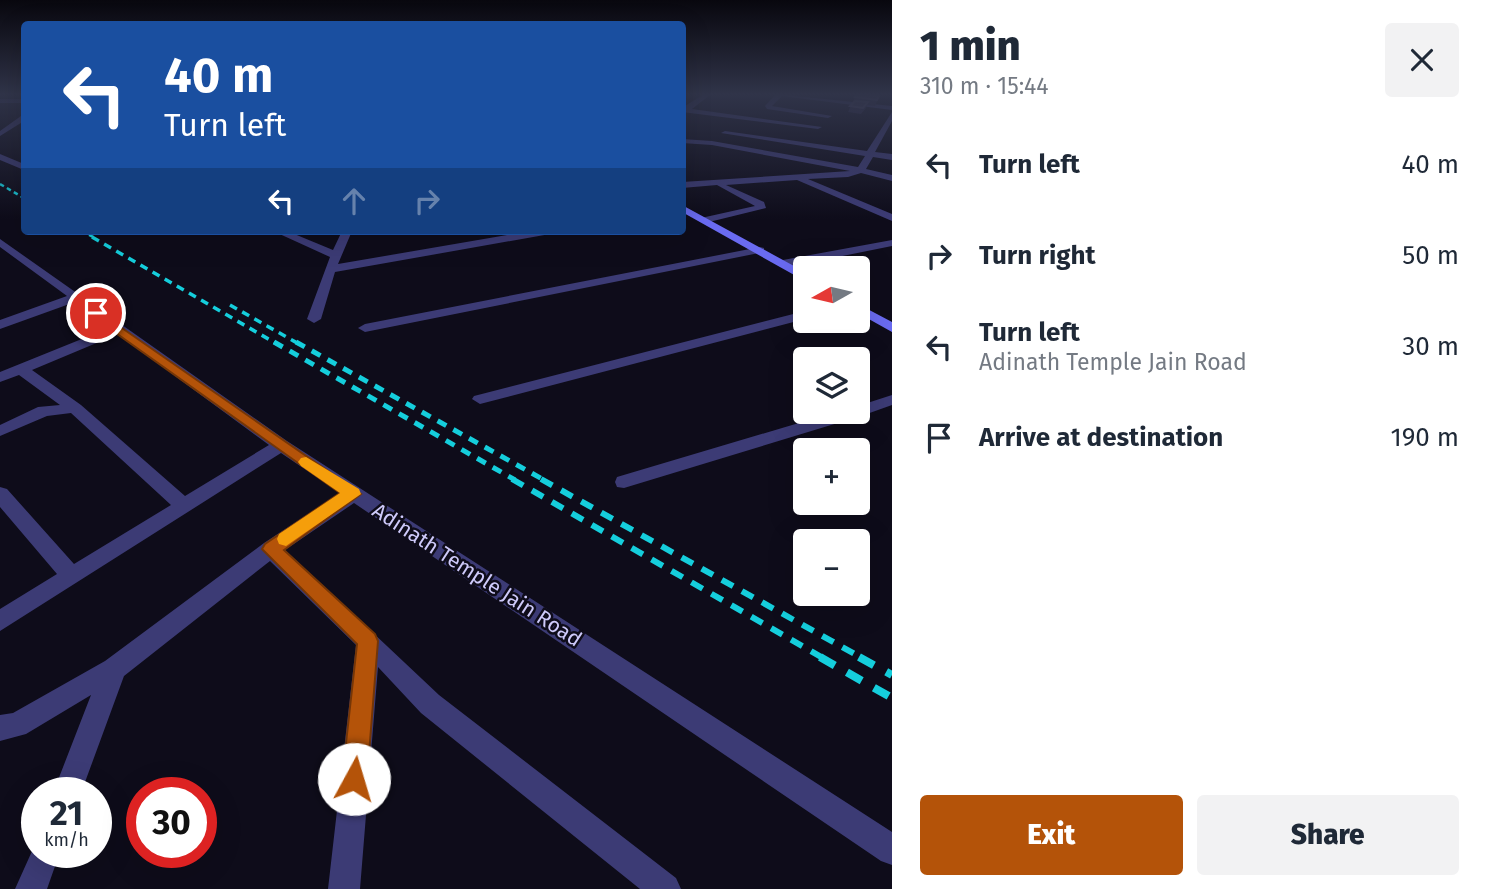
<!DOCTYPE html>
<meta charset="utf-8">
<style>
body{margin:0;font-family:"Fira Sans",sans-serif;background:#f2f2f3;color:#1f2937;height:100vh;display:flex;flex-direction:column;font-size:26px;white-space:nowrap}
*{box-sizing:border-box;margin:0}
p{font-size:23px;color:#747a83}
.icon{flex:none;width:38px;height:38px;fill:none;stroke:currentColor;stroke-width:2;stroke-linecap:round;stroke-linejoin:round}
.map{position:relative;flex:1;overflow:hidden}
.panel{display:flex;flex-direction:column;background:#fff;width:595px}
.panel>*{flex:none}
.top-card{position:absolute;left:21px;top:21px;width:665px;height:214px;border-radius:7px;box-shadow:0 7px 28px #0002;background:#1a4fa0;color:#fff;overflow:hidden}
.needle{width:46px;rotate:262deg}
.controls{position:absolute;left:793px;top:256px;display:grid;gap:14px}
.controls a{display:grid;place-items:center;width:77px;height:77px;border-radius:7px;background:#fff;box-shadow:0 7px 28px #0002;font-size:35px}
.speed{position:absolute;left:21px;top:777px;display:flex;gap:14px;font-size:35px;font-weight:700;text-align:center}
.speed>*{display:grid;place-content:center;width:91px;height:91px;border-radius:50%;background:#fff;box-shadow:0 7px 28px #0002;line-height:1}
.speed small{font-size:18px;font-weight:400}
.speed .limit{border:10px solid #d22;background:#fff;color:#111}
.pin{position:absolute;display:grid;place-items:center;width:60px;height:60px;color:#fff;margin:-30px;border:4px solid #fff;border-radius:50%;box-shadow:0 2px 7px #0007}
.me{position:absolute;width:77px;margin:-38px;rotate:6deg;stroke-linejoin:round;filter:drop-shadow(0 0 5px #0008)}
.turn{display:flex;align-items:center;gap:24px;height:147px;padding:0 28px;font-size:32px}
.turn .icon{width:91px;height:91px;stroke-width:2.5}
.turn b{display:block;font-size:49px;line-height:60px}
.lanes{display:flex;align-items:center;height:66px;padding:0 28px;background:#0003;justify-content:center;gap:35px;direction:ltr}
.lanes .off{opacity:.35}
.round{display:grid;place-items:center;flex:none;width:74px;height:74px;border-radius:7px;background:#f2f2f3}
.head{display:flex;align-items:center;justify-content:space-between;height:119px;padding:0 28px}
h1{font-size:42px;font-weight:800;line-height:52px}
.primary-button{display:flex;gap:14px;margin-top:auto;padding:14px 28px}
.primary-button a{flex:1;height:80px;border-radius:7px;background:#b45309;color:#fff;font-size:28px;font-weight:800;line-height:80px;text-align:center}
.primary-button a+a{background:#f2f2f3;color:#1f2937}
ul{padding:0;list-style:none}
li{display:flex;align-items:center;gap:21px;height:91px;padding:0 28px}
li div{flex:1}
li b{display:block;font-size:26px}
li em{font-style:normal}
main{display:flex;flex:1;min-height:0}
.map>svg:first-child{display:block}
</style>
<main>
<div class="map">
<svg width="892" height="889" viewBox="0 0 892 889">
<rect width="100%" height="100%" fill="#0e0c1a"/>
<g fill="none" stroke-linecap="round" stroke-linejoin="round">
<path fill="#3c3b75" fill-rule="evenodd" d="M704,94H711L692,109L822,127L818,129L682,112V108Z
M776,94L892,106V110L782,96L772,106L832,116L828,118L767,109L765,106Z
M0,99H24V103H0Z
M892,112V121L875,152L892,154V160L873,157L866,169L892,175V181L861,173L848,177L808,179L892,214V221L797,180L726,185L764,202L766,208L705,223L700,220L701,218L755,206L717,185L682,188V182L850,171L712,145L682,143V139L712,141L858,167L865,156L721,133L725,131L867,151Z
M21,116H24V121L0,136V131Z
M0,154L24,164V170L0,160Z
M148,231H202L197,234H153Z
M273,231H287L333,250L342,231H352L338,264L531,231H555L550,234L335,272L321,319L314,323L307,319L330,257Z
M0,239L287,441L892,832V865L881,861L354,503L285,550L439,695L676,878L681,889H640L421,713L378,667L360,889H328L356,645L270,561L124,676L81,793H53L91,695L26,734L0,741V715L13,713L105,661L264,543L340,493L281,453L0,631V609L57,574L0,507V487L7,489L74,564L171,505L71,413L47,416L0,436V425L38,407L60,405L19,375L0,382V372L109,328L75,302L0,329V320L67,296L0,247ZM118,334L269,445L185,496L81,405L32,370Z
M892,240V246L783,268L777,264L783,260Z
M760,247L764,248V252L365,332L358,328L365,324Z
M805,311V319L480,404L472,399L474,396Z
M892,395V405L864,415L624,488L617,487L615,482L617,477L839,411H858V406Z
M37,840V852H60L47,889H15Z"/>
<path fill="#6a6bf1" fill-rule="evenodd" d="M682,205L805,272V281L682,212Z
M858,304L892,322V332L858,313Z"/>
<path stroke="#15cedc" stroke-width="2.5" stroke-dasharray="4.5 3.5" stroke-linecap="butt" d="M0,184L24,198
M82,231L95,238"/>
<path stroke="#15cedc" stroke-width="3.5" stroke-dasharray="8 6" stroke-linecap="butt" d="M92,237L277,344
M230,305L299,344"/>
<path stroke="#15cedc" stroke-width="5" stroke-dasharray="10 8" stroke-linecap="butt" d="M274,342L515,480
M296,342L544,480"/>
<path stroke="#15cedc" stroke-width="6" stroke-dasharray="13 10" stroke-linecap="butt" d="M512,479L823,658
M541,479L862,658"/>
<path stroke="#15cedc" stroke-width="8" stroke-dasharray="17 14" stroke-linecap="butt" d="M820,657L892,698
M859,657L892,675"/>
</g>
<path fill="#2b2647" d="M879,96L875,106L867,105L866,108L861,114L848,112L855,97Z"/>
<path fill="#3d385a" stroke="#544f73" stroke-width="2" d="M857,94H862L879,96L877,100L855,97Z
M855,101L868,102L863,108L850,106Z"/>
<linearGradient id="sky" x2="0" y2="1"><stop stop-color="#08070e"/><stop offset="0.43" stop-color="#303449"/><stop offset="1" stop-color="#303449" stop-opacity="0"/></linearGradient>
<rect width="892" height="219" fill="url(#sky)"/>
<path fill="#b45309" stroke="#753606" stroke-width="2" d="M96,310L361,494L284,550L375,634L378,641L367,779L363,788L354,791L345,788L342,779L357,644L262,549L265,544L340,493L92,316L90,313Z"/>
<path fill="#f59e0b" d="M306,457L359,489L361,494L286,546L279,544L277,539L279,534L340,493L301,466L298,462L301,458Z"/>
<g text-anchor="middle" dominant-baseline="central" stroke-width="5" stroke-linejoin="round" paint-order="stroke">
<g font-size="21" fill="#cecafa" stroke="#0e0c1a">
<text transform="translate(477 575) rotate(33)">Adinath Temple Jain Road</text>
</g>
</g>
</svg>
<div class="controls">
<a><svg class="needle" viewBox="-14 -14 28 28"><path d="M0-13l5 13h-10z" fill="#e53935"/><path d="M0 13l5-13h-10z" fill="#747a83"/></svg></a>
<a><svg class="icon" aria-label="layers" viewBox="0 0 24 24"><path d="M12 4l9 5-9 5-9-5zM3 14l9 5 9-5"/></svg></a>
<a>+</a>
<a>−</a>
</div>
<div class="speed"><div>21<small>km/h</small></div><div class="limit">30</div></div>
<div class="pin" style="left:96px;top:313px;background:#d93025"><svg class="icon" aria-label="arrive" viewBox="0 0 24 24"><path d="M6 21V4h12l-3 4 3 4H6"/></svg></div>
<svg class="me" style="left:354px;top:779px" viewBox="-20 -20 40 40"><circle r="19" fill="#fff"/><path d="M0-13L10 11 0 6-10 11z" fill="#b45309"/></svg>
<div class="top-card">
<div class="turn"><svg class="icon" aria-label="left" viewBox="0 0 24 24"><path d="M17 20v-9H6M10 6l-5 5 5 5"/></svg><div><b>40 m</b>Turn left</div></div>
<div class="lanes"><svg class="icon" aria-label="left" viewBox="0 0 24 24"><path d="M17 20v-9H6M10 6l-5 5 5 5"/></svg><svg class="icon off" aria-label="ahead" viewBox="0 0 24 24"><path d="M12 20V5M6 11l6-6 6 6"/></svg><svg class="icon off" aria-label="right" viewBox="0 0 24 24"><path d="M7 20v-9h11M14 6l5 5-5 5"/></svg></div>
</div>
</div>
<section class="panel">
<div class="head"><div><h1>1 min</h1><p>310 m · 15:44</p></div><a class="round"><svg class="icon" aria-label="close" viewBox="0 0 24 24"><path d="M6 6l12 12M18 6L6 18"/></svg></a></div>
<ul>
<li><svg class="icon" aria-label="left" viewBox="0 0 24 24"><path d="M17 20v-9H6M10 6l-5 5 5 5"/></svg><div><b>Turn left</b></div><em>40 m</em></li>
<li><svg class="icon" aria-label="right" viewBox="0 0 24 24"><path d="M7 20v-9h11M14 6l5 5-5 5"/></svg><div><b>Turn right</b></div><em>50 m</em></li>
<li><svg class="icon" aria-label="left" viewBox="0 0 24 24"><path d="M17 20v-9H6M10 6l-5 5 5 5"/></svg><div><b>Turn left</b><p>Adinath Temple Jain Road</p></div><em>30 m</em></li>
<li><svg class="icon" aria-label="arrive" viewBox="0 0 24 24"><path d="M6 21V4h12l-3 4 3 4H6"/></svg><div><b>Arrive at destination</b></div><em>190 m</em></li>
</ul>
<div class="primary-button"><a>Exit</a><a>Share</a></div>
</section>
</main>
